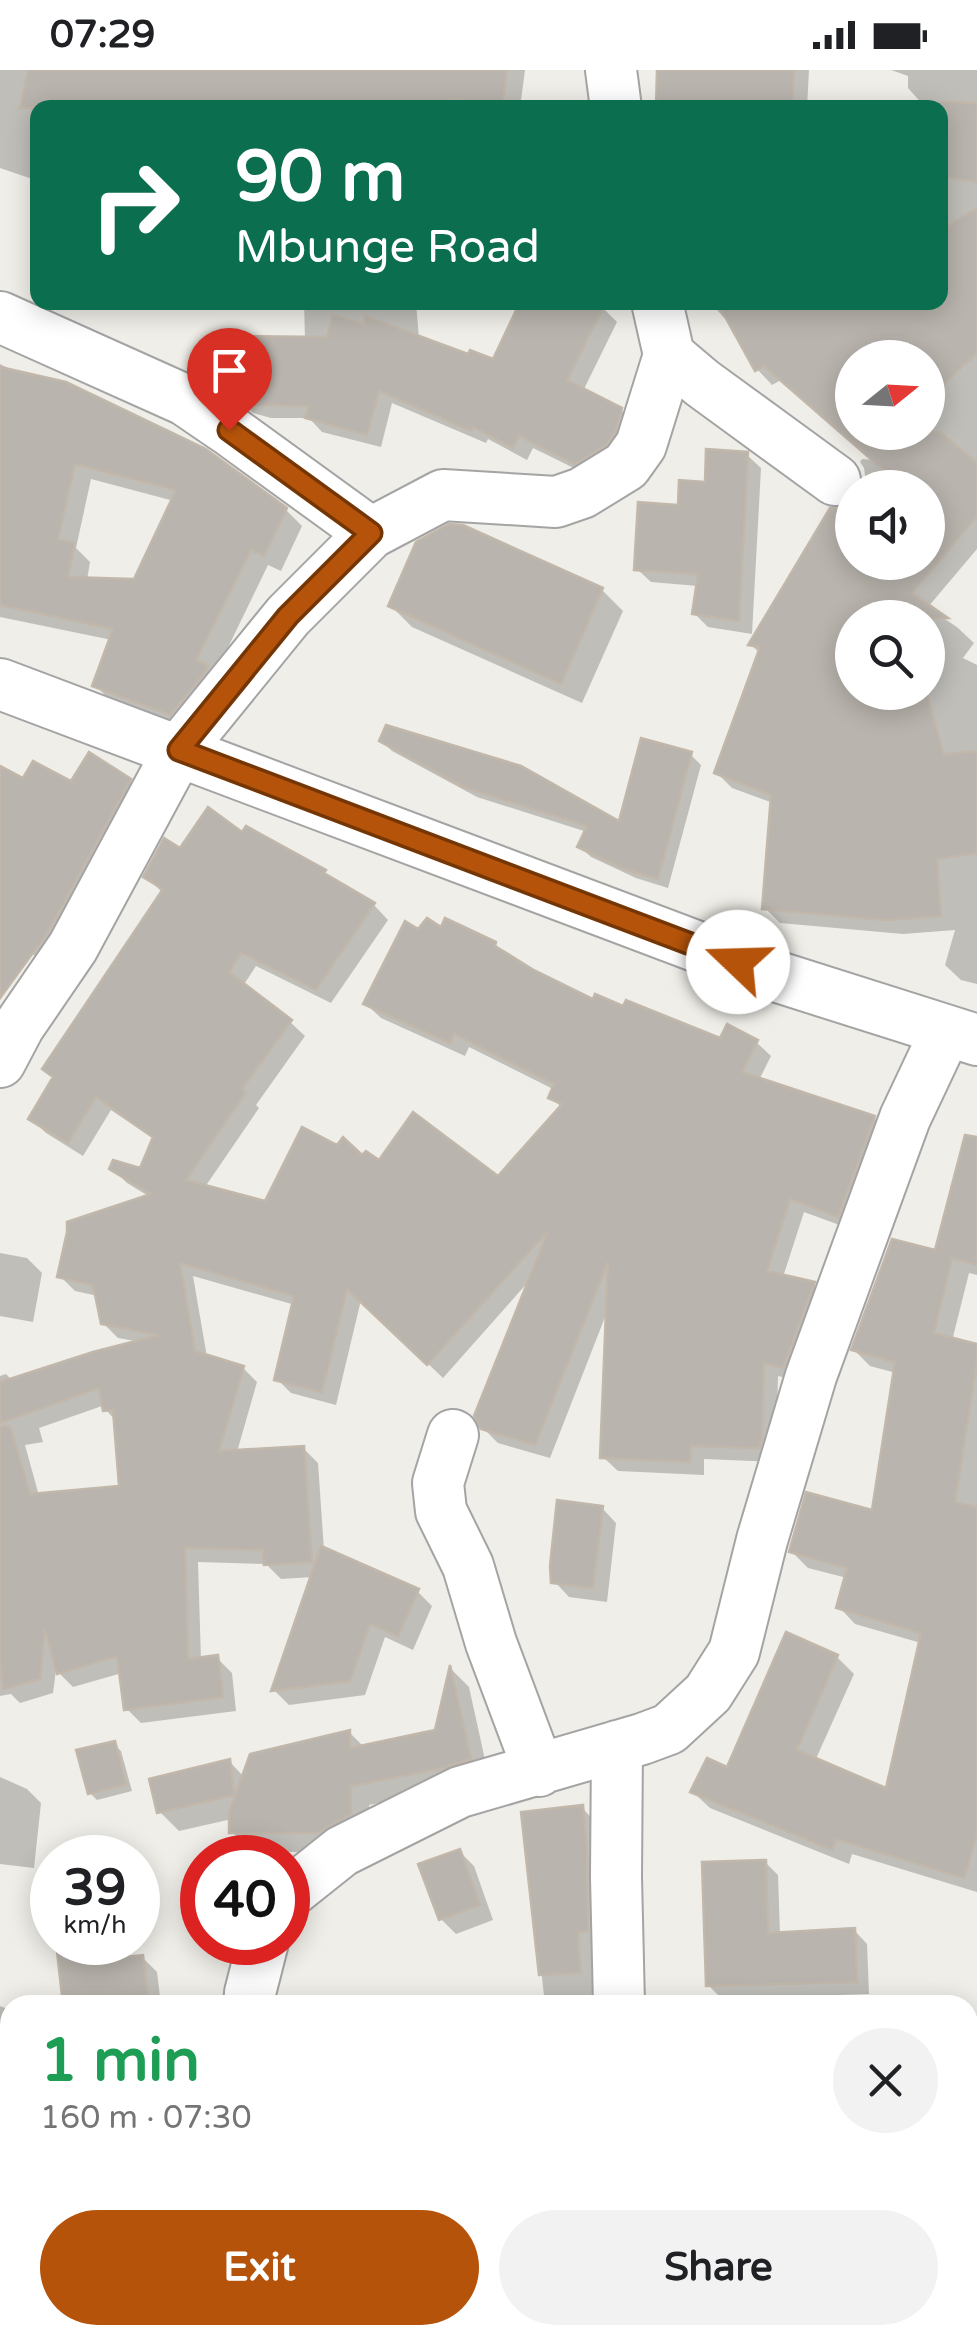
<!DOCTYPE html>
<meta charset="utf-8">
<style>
body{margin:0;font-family:"Varela Round",sans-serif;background:#f2f2f2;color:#202124;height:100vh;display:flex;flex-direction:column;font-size:38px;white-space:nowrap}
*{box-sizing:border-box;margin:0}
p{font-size:32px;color:#757577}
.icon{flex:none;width:55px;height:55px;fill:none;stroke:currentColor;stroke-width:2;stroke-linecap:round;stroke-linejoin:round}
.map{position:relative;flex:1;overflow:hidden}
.drawer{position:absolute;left:0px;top:1925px;width:978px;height:350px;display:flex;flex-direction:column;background:#fff;border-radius:30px 30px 0 0;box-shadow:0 5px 25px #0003}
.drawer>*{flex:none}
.hud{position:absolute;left:30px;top:30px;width:918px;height:210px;border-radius:20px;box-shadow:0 5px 25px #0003;background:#0b6e4f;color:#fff;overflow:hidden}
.needle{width:65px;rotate:72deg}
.tools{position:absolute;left:835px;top:270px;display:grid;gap:20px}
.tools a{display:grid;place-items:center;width:110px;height:110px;border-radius:50%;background:#fff;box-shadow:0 5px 25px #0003;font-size:50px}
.speed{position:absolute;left:30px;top:1765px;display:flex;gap:20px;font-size:50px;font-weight:700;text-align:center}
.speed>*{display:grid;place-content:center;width:130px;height:130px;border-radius:50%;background:#fff;box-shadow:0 5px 25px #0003;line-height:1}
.speed small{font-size:25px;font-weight:400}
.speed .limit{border:15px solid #d22;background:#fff;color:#111}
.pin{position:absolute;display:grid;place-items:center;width:85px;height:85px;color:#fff;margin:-102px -42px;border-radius:50% 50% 50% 0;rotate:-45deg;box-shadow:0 0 10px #0007}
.pin .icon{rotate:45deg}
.me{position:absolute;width:110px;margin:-55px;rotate:291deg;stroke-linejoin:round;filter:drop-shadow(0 0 8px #0008)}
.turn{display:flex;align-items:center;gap:35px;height:210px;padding:0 40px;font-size:45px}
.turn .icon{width:130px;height:130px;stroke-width:2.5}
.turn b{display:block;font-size:70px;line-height:85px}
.round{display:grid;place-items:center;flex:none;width:105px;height:105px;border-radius:52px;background:#f2f2f2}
.head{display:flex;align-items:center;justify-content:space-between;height:170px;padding:0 40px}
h1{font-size:60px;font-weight:700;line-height:75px;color:#1e9e55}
.action{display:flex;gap:20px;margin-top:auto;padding:20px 40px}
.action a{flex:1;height:115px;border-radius:60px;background:#b45309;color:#fff;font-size:40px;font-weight:700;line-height:115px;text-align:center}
.action a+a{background:#f2f2f2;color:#202124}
.status{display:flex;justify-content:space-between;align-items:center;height:70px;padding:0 50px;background:#fff;direction:ltr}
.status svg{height:28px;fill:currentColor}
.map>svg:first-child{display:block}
</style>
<div class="status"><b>07:29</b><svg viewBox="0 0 49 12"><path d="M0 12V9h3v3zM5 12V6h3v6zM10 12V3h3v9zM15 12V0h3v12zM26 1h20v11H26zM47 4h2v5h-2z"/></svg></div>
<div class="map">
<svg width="977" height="2275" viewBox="0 0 977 2275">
<rect width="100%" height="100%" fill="#f0eee8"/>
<path fill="#0003" fill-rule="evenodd" d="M0,0H525L520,38H38V111L0,98Z
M710,0H809L807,38H740Z
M891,0H977V53L940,48V38H926L908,18V6Z
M940,88L977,96V479L928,537L958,558L974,573L963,588L977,595V914L961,910L945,895L955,860L903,864L780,853L765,838L773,733L732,718L717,703L760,583L751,575L847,439L852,434V492H928V418H864L866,412L864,398L860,392L862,389L873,390L781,310L772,315L757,299L729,249L726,250L710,232H940ZM852,288H928V362H852ZM852,548H928V622H852Z
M304,232H416L419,269L494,292L603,238L617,252L583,321L621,340L635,355L590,406L533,378L527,390L488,369L486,373L392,333L381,377L322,362L309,348H271L253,343L239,329L305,270Z
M0,294L285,439L302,456L281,501L268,495L188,660L112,632L95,615L112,570L0,547ZM91,409L174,431L136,511L87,510L90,492L76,478Z
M747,385L761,398L752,564L708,557L694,543L698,516L651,512L637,499L680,438Z
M602,520L623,541L582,633L412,557L391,536Z
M382,671L620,755L691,685L701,695L668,818L636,808L591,787L580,777L587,762L477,727L392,681Z
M0,699L24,712L72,714L129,711L144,725L50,894L0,867Z
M243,766L324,802L334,811L374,835L388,850L331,933L256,896L243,916L290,952L305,966L256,1035L259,1038L205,1117L266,1134L363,1089L379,1093L498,1109L562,1038L551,1027L555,1020L469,977L465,986L381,948L366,934L419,863L442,861L495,874L506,886L594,932L721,972H756L771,986L759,1010L874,1048L889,1062L853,1160L804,1142L783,1207L813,1214L828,1229L798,1311L778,1306L776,1385L774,1392L704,1389V1405L618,1401L603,1387L607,1242L550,1388L498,1373L483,1358L529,1211L443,1308L361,1230L336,1335L291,1323L277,1309L295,1235L193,1206L207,1287L243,1298L257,1312L237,1382L303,1378L318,1393L324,1480L417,1521L432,1536L413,1580L385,1567L365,1625L289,1635L274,1620L313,1507L281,1509L266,1494L198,1492L201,1590L217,1588L232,1603L236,1641L141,1653L126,1638L122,1603L73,1617L56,1600L53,1623L20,1633L11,1624L0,1626V1306L6,1304L12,1310L141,1272L118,1268L103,1253L98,1226L75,1221L60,1206L150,1127L127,1113L112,1098L141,1100L155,1070L111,1040L83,1086L46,1063L31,1049L163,823L146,807L181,782ZM105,1335L106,1340L116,1351L122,1419L39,1426L25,1375L43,1372L39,1358Z
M977,1079V1205L969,1203L952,1271L977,1277V1822L852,1784L849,1794L710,1738L693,1722L728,1701L787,1565L837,1587L854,1604L815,1691L888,1721L921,1573L855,1554L839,1537L847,1508L808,1498L791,1481L874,1443L896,1303L870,1296L854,1280L936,1183Z
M0,1183L27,1188L42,1203L33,1252L0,1246Z
M602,1438L616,1453L607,1532L569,1527L554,1511Z
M452,1600L469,1617L489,1708L464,1716L369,1735V1764L338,1782H251L232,1762V1749L179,1761L159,1741L230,1692L244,1707L350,1663L364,1677L437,1662Z
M114,1674L121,1681L132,1721L97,1730L90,1723Z
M0,1707L27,1719L41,1733L34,1798L0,1794Z
M582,1738L599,1755L597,1935H545L524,1744Z
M459,1781L474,1796L493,1850L456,1864L441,1849Z
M765,1792L778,1805L780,1864L854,1860L867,1874L869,1924L722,1929L708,1915Z
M58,1872H125L126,1889L142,1887L157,1902L161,1935H65Z
M941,1928L948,1935H922Z
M511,1929L517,1935H476Z
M0,1936L10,1940V2011H5V2087L10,2088V2244L0,2241Z
M977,1989L976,2140H968V1990Z
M10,2264V2265H181L179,2275H5Z
M411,2265H511V2275H412Z
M569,2265H653L658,2269L657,2275H562Z"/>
<path fill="#b9b4ad" stroke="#c1b7ab" stroke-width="2.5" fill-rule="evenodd" d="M28,0H507L502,36L449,29L448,38H20Z
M657,0H794L792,38H656Z
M940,32L977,33V112L940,106Z
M977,138V283L928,329V288H852V362H940L977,393V446L912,523L948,548H852V622H926L944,685L977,681V783L937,789L941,846L886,850L762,839L771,725L714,703L760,577L748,575L830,438L846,437L852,432V492H928V418H904L764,296L755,301L717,232H940V161Z
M520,232H606L567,310L622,338L615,362L606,375L575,394L519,366L513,378L473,357L471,361L379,321L367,365L305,348L309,336L255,335L236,330L238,266L327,267L333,245L364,254L365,246L468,284L470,280L493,289Z
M0,297L66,312L206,379L287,438L264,486L251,480L196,590L208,595L206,601L170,645L92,616L113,559L0,535ZM75,394L176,420L134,509L68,507L75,473L58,469Z
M706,379L748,382L739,551L692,544L698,504L634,500L638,432L678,435L679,410L705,412Z
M449,454L463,455L603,518L561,614L388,536L416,472Z
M386,655L521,696L619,751L641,668L692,682L658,809L624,799L577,777L587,756L464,717L379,671Z
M89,682L131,709L48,862L0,928V696L23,708L33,691L71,711Z
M208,737L242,762L246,756L326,800L324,803L375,833L316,920L241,883L229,902L292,950L242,1019L246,1022L186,1110L265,1131L302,1057L337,1075L343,1067L362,1085L366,1081L379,1090L413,1042L498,1106L562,1034L548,1028L554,1014L454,964L450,973L363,934L405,851L418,859L427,848L441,857L445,848L496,872L495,876L532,899L593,929L595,924L623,936L626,930L720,968L727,954L758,970L742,1002L875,1046L838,1147L790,1129L767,1201L815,1212L783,1298L764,1293L762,1369L759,1378L691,1376L690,1392L600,1388L608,1192L535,1375L481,1359L474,1346L548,1161L427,1295L347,1219L322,1322L274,1310L294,1226L180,1193L195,1281L244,1296L219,1381L304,1376L312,1492L264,1495L263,1480L185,1478L188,1589L218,1585L223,1627L124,1640L117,1586L57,1604L45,1559L40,1609L3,1619L0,1593V1357L10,1356L30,1424L119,1416L113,1340L103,1341L99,1318L0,1353V1312L93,1282L159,1265L101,1254L93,1215L57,1207L67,1162V1152L151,1124L109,1099L113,1090L140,1098L153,1067L96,1027L68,1073L28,1049L53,1007L42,999L163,819L143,807L164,768L180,778Z
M965,1065L977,1067V1195L952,1188L934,1263L977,1274V1292L955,1432L977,1437V1765L964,1808L836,1769L833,1780L690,1722L707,1688L727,1697L786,1562L838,1585L797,1680L886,1718L921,1563L836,1538L847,1498L789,1482L806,1422L872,1440L895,1292L851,1280L892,1169L935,1180Z
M557,1430L603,1436L593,1518L551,1513L550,1496Z
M321,1476L419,1519L398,1566L370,1554L350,1611L271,1621Z
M450,1595L471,1689L444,1698L351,1716V1744L318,1763H229V1743L250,1684L350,1660V1678L435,1660Z
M115,1671L126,1714L88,1724L76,1680Z
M230,1689L234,1725L157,1743L149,1709Z
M583,1735L587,1779L588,1861L578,1862L581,1903L539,1905L521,1742Z
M460,1779L480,1835L439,1850L418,1794Z
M766,1790L768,1863L855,1858L857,1912L706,1916L702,1792Z
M56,1872H112L114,1888L143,1885L148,1928L63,1935Z"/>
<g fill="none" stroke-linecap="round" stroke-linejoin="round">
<defs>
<path id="minor" d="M611,0L616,38
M0,247L185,330L229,360L371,463
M669,285L702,313L835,410
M0,614L775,906L977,970
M0,992L19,956L73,877L179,680L288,546L371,463L443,425L556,432L582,423L626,396L641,375L669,285L657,232
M453,1365L438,1413L441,1441L468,1496L491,1573L539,1701
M617,1676L616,1807L619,1935
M288,1824L342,1781L460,1722L642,1669L669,1659L708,1623L734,1582L762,1470L811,1306L905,1048L946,961
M249,1935L250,1923L263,1872
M231,2265L232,2275
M813,2265L836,2275"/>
</defs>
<use href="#minor" stroke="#a4a4a4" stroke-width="54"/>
<use href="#minor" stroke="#fff" stroke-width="50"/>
</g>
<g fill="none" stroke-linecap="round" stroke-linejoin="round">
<defs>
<path id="route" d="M229,360L371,463L288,546L179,680L738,892"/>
</defs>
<use href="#route" stroke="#753606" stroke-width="25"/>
<use href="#route" stroke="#b45309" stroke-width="18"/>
</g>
</svg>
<div class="tools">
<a><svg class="needle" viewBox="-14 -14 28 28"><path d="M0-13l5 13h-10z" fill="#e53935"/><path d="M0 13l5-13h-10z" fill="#757577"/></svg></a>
<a><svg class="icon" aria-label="sound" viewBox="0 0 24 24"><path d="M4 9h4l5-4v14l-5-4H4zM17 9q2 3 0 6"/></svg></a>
<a><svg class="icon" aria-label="search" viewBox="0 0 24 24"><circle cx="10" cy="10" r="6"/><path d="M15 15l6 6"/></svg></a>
</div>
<div class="speed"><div>39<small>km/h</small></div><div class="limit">40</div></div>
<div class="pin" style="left:229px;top:360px;background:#d93025"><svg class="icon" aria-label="arrive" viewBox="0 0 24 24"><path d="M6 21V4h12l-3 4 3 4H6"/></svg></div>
<svg class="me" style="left:738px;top:892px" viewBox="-20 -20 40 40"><circle r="19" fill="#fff"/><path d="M0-13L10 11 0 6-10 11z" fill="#b45309"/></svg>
<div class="hud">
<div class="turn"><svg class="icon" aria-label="right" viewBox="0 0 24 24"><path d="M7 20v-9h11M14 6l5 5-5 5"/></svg><div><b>90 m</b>Mbunge Road</div></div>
</div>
<section class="drawer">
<div class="head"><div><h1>1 min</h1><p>160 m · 07:30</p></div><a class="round"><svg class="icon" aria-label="close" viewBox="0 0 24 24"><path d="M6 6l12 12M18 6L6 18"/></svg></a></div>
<div class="action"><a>Exit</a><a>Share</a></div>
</section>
</div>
